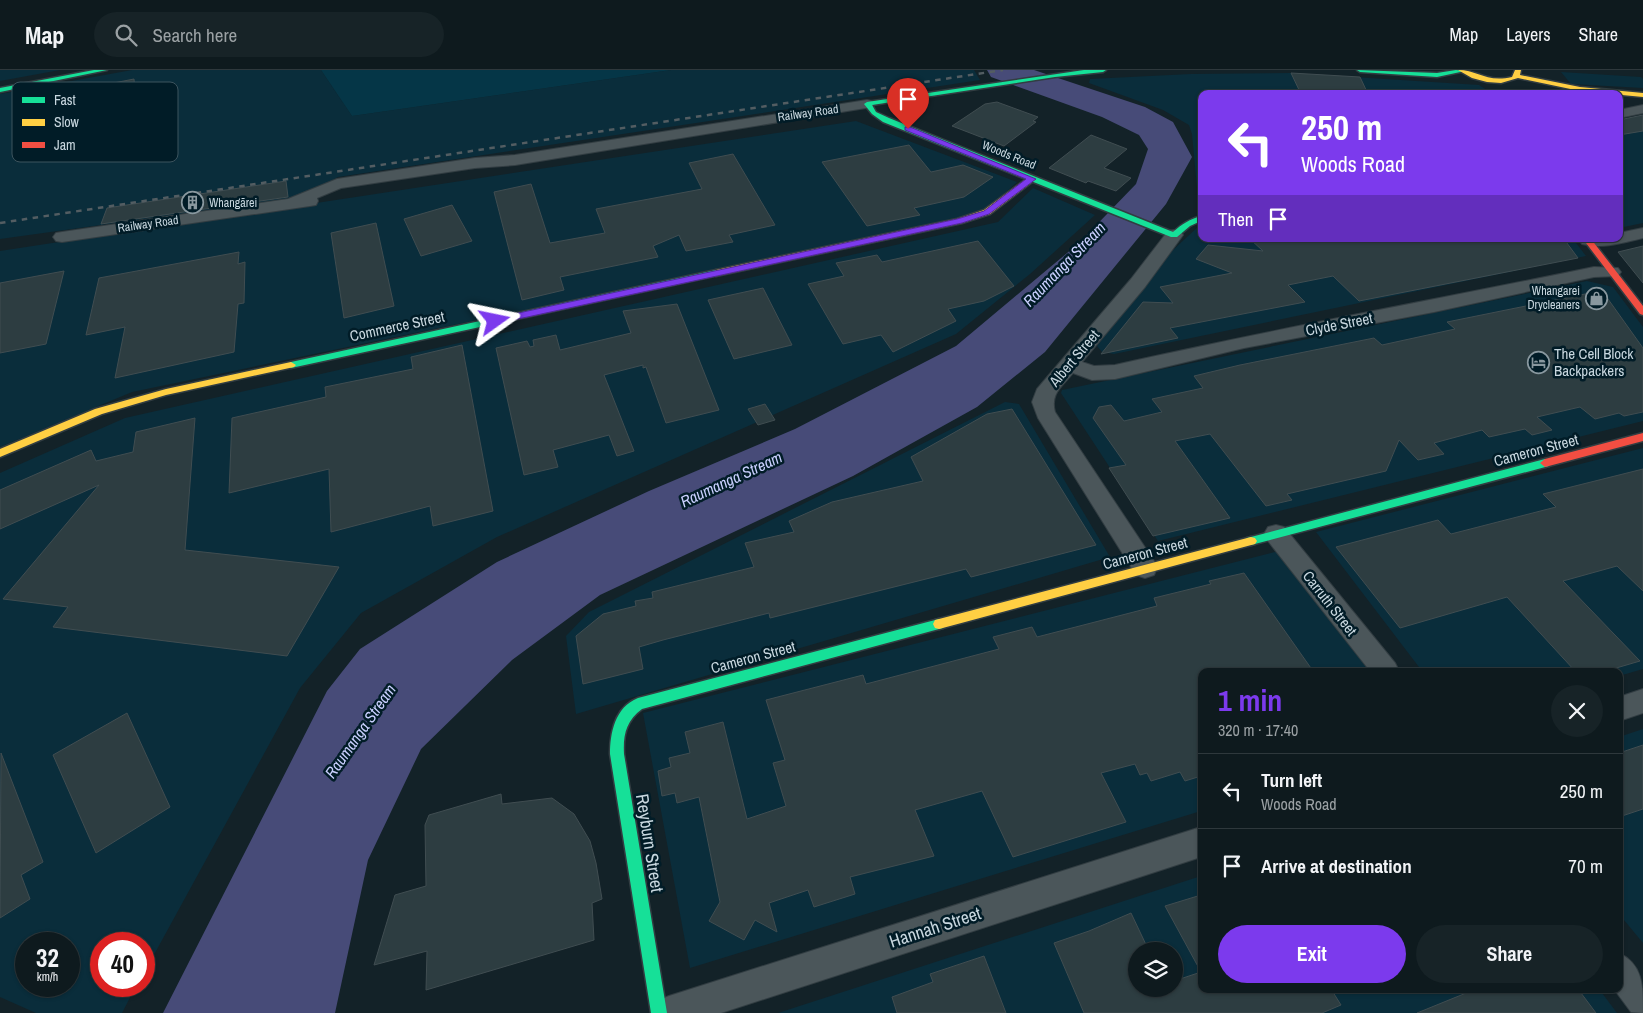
<!DOCTYPE html>
<meta charset="utf-8">
<style>
body{margin:0;font-family:"Archivo Narrow",sans-serif;background:#172327;color:#f1f3f6;height:100vh;display:flex;flex-direction:column;font-size:19px;white-space:nowrap}
*{box-sizing:border-box;margin:0}
p{font-size:16px;color:#9ba1a4}
.icon{flex:none;width:28px;height:28px;fill:none;stroke:currentColor;stroke-width:2;stroke-linecap:round;stroke-linejoin:round}
.map{position:relative;flex:1;overflow:hidden}
.drawer{position:absolute;left:1198px;top:598px;width:425px;height:325px;display:flex;flex-direction:column;background:#0e1a1e;border-radius:10px;box-shadow:0 1px 4px #0004,0 0 0 1px #2e383c}
.drawer>*{flex:none}
.guide{position:absolute;left:1198px;top:20px;width:425px;height:152px;border-radius:10px;box-shadow:0 1px 4px #0004,0 0 0 1px #2e383c;background:#7c3aed;color:#fff;overflow:hidden}
.tools{position:absolute;left:1128px;top:872px;display:grid;gap:10px}
.tools a{display:grid;place-items:center;width:55px;height:55px;border-radius:50%;background:#0e1a1e;box-shadow:0 1px 4px #0004,0 0 0 1px #2e383c;font-size:25px}
.speed{position:absolute;left:15px;top:862px;display:flex;gap:10px;font-size:25px;font-weight:700;text-align:center}
.speed>*{display:grid;place-content:center;width:65px;height:65px;border-radius:50%;background:#0e1a1e;box-shadow:0 1px 4px #0004,0 0 0 1px #2e383c;line-height:1}
.speed small{font-size:12px;font-weight:400}
.speed .limit{border:8px solid #d22;background:#fff;color:#111}
.pin{position:absolute;display:grid;place-items:center;width:42px;height:42px;color:#fff;margin:-51px -21px;border-radius:50% 50% 50% 0;rotate:-45deg;box-shadow:0 0 5px #0007}
.pin .icon{rotate:45deg}
.me{position:absolute;width:55px;margin:-28px;rotate:78deg;stroke-linejoin:round;filter:drop-shadow(0 0 4px #0008)}
.turn{display:flex;align-items:center;gap:18px;height:105px;padding:0 20px;font-size:22px}
.turn .icon{width:65px;height:65px;stroke-width:2.5}
.turn b{display:block;font-size:35px;line-height:42px}
.then{display:flex;align-items:center;height:48px;padding:0 20px;background:#0003;gap:10px;font-size:19px}
.round{display:grid;place-items:center;flex:none;width:52px;height:52px;border-radius:26px;background:#172327}
.overview{display:flex;align-items:center;justify-content:space-between;height:85px;padding:0 20px}
h1{font-size:30px;font-weight:700;line-height:38px;color:#7c3aed}
.action{display:flex;gap:10px;margin-top:auto;padding:10px 20px}
.action a{flex:1;height:58px;border-radius:30px;background:#7c3aed;color:#fff;font-size:20px;font-weight:700;line-height:58px;text-align:center}
.action a+a{background:#172327;color:#f1f3f6}
ul{padding:0;list-style:none}
li{display:flex;align-items:center;gap:15px;height:75px;padding:0 20px;border-top:1px solid #2e383c}
li div{flex:1}
li b{display:block;font-size:19px}
li em{font-style:normal}
header{display:flex;align-items:center;gap:30px;box-sizing:border-box;height:70px;padding:0 25px;background:#0e1a1e;border-bottom:1px solid #2e383c}
header strong{font-size:24px}
nav{display:flex;gap:28px;margin-inline-start:auto;font-size:18px}
.search{width:350px;height:45px;background:#172327;display:flex;align-items:center;gap:12px;box-sizing:border-box;padding:0 18px;border-radius:28px;color:#9ba1a4;font-size:19px}
.map>svg:first-child{display:block}
</style>
<header>
<strong>Map</strong>
<div class="search"><svg class="icon" aria-label="search" viewBox="0 0 24 24"><circle cx="10" cy="10" r="6"/><path d="M15 15l6 6"/></svg>Search here</div>
<nav><a>Map</a><a>Layers</a><a>Share</a></nav>
</header>
<div class="map">
<svg width="1643" height="943" viewBox="0 0 1643 943">
<rect width="100%" height="100%" fill="#132228"/>
<path fill="#0a2d3b" fill-rule="evenodd" d="M0,0H60L0,11Z
M132,0H321L352,46L671,0H974L980,10L338,107L303,127L0,169V24Z
M1561,2L1641,7L1643,9V18L1571,14Z
M1291,3L1479,15L1493,24H1201V132L1197,118L1192,64L1189,55L1163,40L1089,13L1090,9L1191,4Z
M856,51L1017,112L982,145L132,322L0,377V181Z
M1643,53V153L1619,158V58Z
M1033,118L1095,145L1030,204L956,264L497,467L361,543L300,618L144,903V874H101V916H136L122,943H36L0,927V403L125,348L998,152ZM26,874H69V916H26Z
M1201,154V169H1573L1586,186L1114,284L1102,282L1097,276L1158,194Z
M1587,211L1613,217L1643,257V351L1158,471L1061,323L1062,320Z
M1005,332L1019,334L1110,487L576,644L566,566L589,542Z
M1643,378V599L1619,606V601H1422L1316,462Z
M1279,481L1370,601H1201V741L690,898L643,643Z
M1643,659V873L1619,844V667Z
M1201,806V919H1599L1617,943H778ZM1136,881H1174V919H1136Z"/>
<path fill="#053647" d="M321,0H671L352,46Z"/>
<path fill="#474b78" d="M987,0H1034L1145,37L1173,52L1192,87L1166,134L1045,282L977,337L853,406L600,525L512,590L421,679L368,790L335,943H163L327,621L360,579L497,492L649,421L795,359L956,276L1079,173L1136,114L1148,79L1139,65L1102,47L991,7Z"/>
<path fill="#2d3d41" stroke="#404d51" d="M1291,3L1360,7L1368,24H1301Z
M134,9L137,49L118,53V57L44,74L45,68L20,73L21,50L46,45L47,26Z
M997,32L1038,47L1033,51L1036,52L1004,76L952,56L985,34Z
M1643,45V61L1619,65V50Z
M1091,65L1127,79L1104,98L1131,108L1116,121L1088,111L1086,113L1049,98Z
M909,75L931,102L963,95L993,107L964,127L914,138L920,145L867,156L822,92Z
M733,84L775,155L729,165L733,172L686,181L679,165L653,176L658,187L560,207L564,220L522,230L494,122L531,114L550,173L605,163L596,139L702,119L689,93Z
M286,111L288,127L101,154L107,138Z
M452,135L472,171L421,186L404,149Z
M376,153L394,236L344,248L331,163Z
M1250,169H1564L1578,188L1359,231L1333,206L1288,215L1305,232L1170,258L1178,268L1101,284L1143,232L1173,233L1160,217L1232,203L1196,189L1208,175L1263,181Z
M978,171L1014,216L984,231L948,239L956,251L893,282L881,265L843,274L808,214L844,206L836,193L877,185L882,192Z
M1643,176V213L1618,182Z
M239,182L238,194L245,192L244,233L238,234L234,282L115,308L125,257L86,265L99,208Z
M64,201L46,274L0,283V213Z
M763,218L792,275L734,289L708,230Z
M1590,223L1608,229L1643,278V342L1624,346L1619,343L1595,349L1580,337L1537,347L1552,360L1532,365L1525,359L1489,367L1482,360L1434,373L1444,384L1418,390L1399,370L1386,401L1287,424L1292,430L1266,436L1210,364L1175,371L1230,448L1153,466L1109,398L1126,395L1093,348L1099,337L1111,335L1124,351L1162,342L1152,329L1203,318L1194,306L1240,295L1374,268L1382,275L1455,259L1447,252Z
M677,234L719,340L666,353L646,297L643,298V295L604,305L634,381L617,386L609,365L553,380L558,397L524,405L496,278L527,271L530,277L534,276L533,270L556,265L560,280L631,263L623,241Z
M462,275L493,441L433,456L430,436L331,462L329,399L229,423L232,348L326,327L325,317L413,299L411,287Z
M765,334L775,350L758,355L748,339Z
M1012,339L1096,475L971,507L966,499L770,548L769,543L663,570L639,577L643,599L583,614L576,566L603,544L636,536L635,531L653,528L652,522L754,497L745,473L794,462L789,451L832,432L923,411L911,387L987,344Z
M195,348L185,480L339,497L287,586L53,557L68,537L3,529L99,415L0,459V420L91,380L96,391L133,382L136,362Z
M1643,399V521L1617,496L1563,511L1640,591L1606,601H1575L1507,527L1400,558L1336,477L1438,450L1451,464L1556,437L1543,424Z
M1244,503L1313,601H1201V706L1185,711L1180,702L1151,711L1147,703L1140,705L1135,694L1101,703L1126,752L1013,787L982,721L915,740L934,786L850,807L855,824L814,837L808,820L769,833L777,862L755,850L744,870L709,851L720,832L699,727L677,733L675,723L662,726L658,701L671,697L669,688L690,683L685,662L723,652L747,749L786,736L773,693L785,690L766,630L863,605L866,614L999,579L993,567L1032,557L1037,567L1157,536L1154,528L1211,514L1209,511Z
M127,643L170,737L96,783L53,685Z
M1643,675V739L1619,747V683Z
M1,683L43,792L21,805L30,829L0,848Z
M501,724L502,734L552,728L574,744L590,771L596,793L602,829L592,833L594,870L426,920L427,881L374,895L395,825L426,816L425,755L429,745Z
M1201,825V919H1331L1341,935L1322,943H1084L1054,873L1089,861L1131,843L1149,881H1136V919H1174V911L1201,902L1165,836Z
M984,886L1006,943H897L892,927L933,912L930,904Z
M1476,919H1578L1596,943H1417Z"/>
<g fill="none" stroke-linecap="round" stroke-linejoin="round">
<defs>
<path id="street" d="M867,30L872,31L874,34L872,37L515,95L475,98L341,118L317,128L318,131L316,135L310,136L62,172L56,171L53,167L56,163L62,162L288,129L337,109L475,88L515,85Z
M1643,35V43L1619,48V40Z
M1643,158V168C1622,173 1603,179 1582,174L1579,170L1619,169V163Z
M1174,160L1180,161L1183,165L1145,217L1082,292L1094,296L1115,295C1274,259 1434,230 1594,197L1618,198L1621,202L1618,206L1594,207L1434,242L1244,278L1115,309L1092,310L1073,303C1062,317 1050,323 1055,342L1154,491L1157,498L1154,505L1145,508L1136,505L1038,348L1032,332L1037,319L1131,209L1168,161Z
M1276,455L1284,457L1395,593L1399,601H1370L1268,471L1264,464L1268,457Z
M1643,619V643L1619,651V627Z
M1201,757V787L721,943H652L657,931L669,926Z
M1619,883C1643,895 1643,915 1643,943L1631,942L1614,919H1619Z"/>
<path id="fast" d="M94,0H107L0,22V18Z
M1084,0H1106L1103,2L1055,7L872,35L876,42L889,48L1173,162C1182,154 1190,149 1201,146V151L1190,156L1177,167H1171L883,52L872,44L864,34L867,32Z
M1357,0L1437,3L1456,0L1465,1L1437,7L1360,2Z
M716,200L719,201V205L291,298L286,295L291,292Z
M1545,389L1549,390L1550,393L1549,396L1251,475L1247,474L1245,471L1247,468L1251,467Z
M939,549L943,550L945,554L943,558L939,559L642,639C626,651 623,665 624,684L667,943H651L610,684C610,663 615,637 638,628Z"/>
<path id="slow" d="M1458,0C1478,0 1486,13 1512,7L1515,0H1521L1520,5L1580,17L1643,23V27L1580,21L1518,8L1501,13L1487,12L1472,8Z
M1029,107L1036,109L990,144L962,153L716,206L712,203L716,200L957,149L984,140Z
M291,292L296,295L294,297L166,325L102,344L0,387V379L95,339L166,319Z
M1251,467L1255,468L1257,471L1255,474L939,559L935,558L933,554L935,550L939,549Z"/>
<path id="jam" d="M1583,169H1591L1643,236V245L1640,244Z
M1643,363V371L1545,397L1540,393L1545,389Z"/>
</defs>
<use href="#street" stroke="#323d42" stroke-width="2"/>
<use href="#fast" stroke="#323d42" stroke-width="3"/>
<use href="#slow" stroke="#323d42" stroke-width="3"/>
<use href="#jam" stroke="#323d42" stroke-width="3"/>
<use href="#street" fill="#4b565a" fill-rule="evenodd"/>
<use href="#fast" fill="#16e098" fill-rule="evenodd"/>
<use href="#slow" fill="#ffcf43" fill-rule="evenodd"/>
<use href="#jam" fill="#f24e42" fill-rule="evenodd"/>
<path stroke="#535d62" stroke-width="2.5" stroke-dasharray="5.5 5.5" stroke-linecap="butt" d="M0,153L1003,0"/>
</g>
<path fill="#7c3aed" stroke="#51269a" d="M905,57H910L1036,109L989,144L962,153L495,254L490,251L495,248L957,149L984,141L1026,109L905,60Z"/>
<defs>
<symbol id="building-ring" viewBox="-11 -11 22 22"><circle r="9.5" fill="#011c27" stroke="#89989f" stroke-width="1.5"/><path d="M-4-6H4V6H1V3H-1V6H-4ZM-2.5-4.3h1.7v1.8h-1.7ZM.8-4.3h1.7v1.8H.8ZM-2.5-1h1.7V.8h-1.7ZM.8-1h1.7V.8H.8Z" fill="#89989f"/></symbol>
<symbol id="shop-ring" viewBox="-11 -11 22 22"><circle r="9.5" fill="#011c27" stroke="#89989f" stroke-width="1.5"/><path d="M-5-2.5h2.3a2.7 3.5 0 0 1 5.4 0H5L5.5 6h-11ZM-1.5-2.5h3a1.5 2.3 0 0 0-3 0Z" fill="#89989f"/></symbol>
<symbol id="hotel-ring" viewBox="-11 -11 22 22"><circle r="9.5" fill="#011c27" stroke="#89989f" stroke-width="1.5"/><path d="M-6-4.5h1.5V1H6V5H4.5V3h-9V5H-6ZM-4 0a1.8 1.8 0 1 1 3.6 0ZM.5 0V-2.5h3Q6-2.5 6 0Z" fill="#89989f"/></symbol>
</defs>
<g fill-rule="evenodd">
<use href="#building-ring" x="180" y="120" width="25" height="25"/>
<use href="#shop-ring" x="1584" y="216" width="25" height="25"/>
<use href="#hotel-ring" x="1526" y="280" width="25" height="25"/>
</g>
<g text-anchor="middle" dominant-baseline="central" stroke-width="5" stroke-linejoin="round" paint-order="stroke">
<g font-size="12" fill="#c8d7df" stroke="#011c27">
<text transform="translate(808 43) rotate(-8)">Railway Road</text>
<text transform="translate(1009 85) rotate(22)">Woods Road</text>
<text transform="translate(148 154) rotate(-8)">Railway Road</text>
</g>
<g font-size="12" fill="#c8d7df" stroke="#011c27" text-anchor="start">
<text x="209" y="133">Whangārei</text>
<text x="1580" y="221" text-anchor="end">Whangarei<tspan x="1580" dy="14">Drycleaners</tspan></text>
</g>
<g font-size="15" fill="#c8d7df" stroke="#011c27">
<text transform="translate(1339 254) rotate(-11)">Clyde Street</text>
<text transform="translate(397 256) rotate(-12)">Commerce Street</text>
<text transform="translate(1074 288) rotate(-50)">Albert Street</text>
<text transform="translate(1536 380) rotate(-15)">Cameron Street</text>
<text transform="translate(1145 483) rotate(-15)">Cameron Street</text>
<text transform="translate(1330 533) rotate(52)">Carruth Street</text>
<text transform="translate(753 587) rotate(-15)">Cameron Street</text>
</g>
<g font-size="15" fill="#c8d7df" stroke="#011c27" text-anchor="start">
<text x="1554" y="283">The Cell Block<tspan x="1554" dy="17">Backpackers</tspan></text>
</g>
<g font-size="16" font-style="italic" fill="#cad0ff" stroke="#011c27">
<text transform="translate(1064 194) rotate(-46)">Raumanga Stream</text>
<text transform="translate(731 409) rotate(-25)">Raumanga Stream</text>
<text transform="translate(360 661) rotate(-55)">Raumanga Stream</text>
</g>
<g font-size="18" fill="#c8d7df" stroke="#011c27">
<text transform="translate(650 773) rotate(81)">Reyburn Street</text>
<text transform="translate(935 857) rotate(-18)">Hannah Street</text>
</g>
</g>
<rect x="12" y="12" width="166" height="80" rx="8" fill="#011c27" stroke="#3d545e" stroke-width="1"/>
<rect x="22" y="27" width="23" height="6" fill="#16e098"/>
<rect x="22" y="49" width="23" height="7" fill="#ffcf43"/>
<rect x="22" y="72" width="23" height="6" fill="#f24e42"/>
<g font-size="14" fill="#c8d7df">
<text x="54" y="35">Fast</text>
<text x="54" y="57">Slow</text>
<text x="54" y="80">Jam</text>
</g>
</svg>
<div class="tools">
<a><svg class="icon" aria-label="layers" viewBox="0 0 24 24"><path d="M12 4l9 5-9 5-9-5zM3 14l9 5 9-5"/></svg></a>
</div>
<div class="speed"><div>32<small>km/h</small></div><div class="limit">40</div></div>
<div class="pin" style="left:908px;top:59px;background:#d93025"><svg class="icon" aria-label="arrive" viewBox="0 0 24 24"><path d="M6 21V4h12l-3 4 3 4H6"/></svg></div>
<svg class="me" style="left:495px;top:251px" viewBox="-20 -20 40 40"><path d="M0-17L14 15 0 8-14 15z" fill="#7c3aed" stroke="#fff" stroke-width="4"/></svg>
<div class="guide">
<div class="turn"><svg class="icon" aria-label="left" viewBox="0 0 24 24"><path d="M17 20v-9H6M10 6l-5 5 5 5"/></svg><div><b>250 m</b>Woods Road</div></div>
<div class="then">Then<svg class="icon" aria-label="arrive" viewBox="0 0 24 24"><path d="M6 21V4h12l-3 4 3 4H6"/></svg></div>
</div>
<section class="drawer">
<div class="overview"><div><h1>1 min</h1><p>320 m · 17:40</p></div><a class="round"><svg class="icon" aria-label="close" viewBox="0 0 24 24"><path d="M6 6l12 12M18 6L6 18"/></svg></a></div>
<ul>
<li><svg class="icon" aria-label="left" viewBox="0 0 24 24"><path d="M17 20v-9H6M10 6l-5 5 5 5"/></svg><div><b>Turn left</b><p>Woods Road</p></div><em>250 m</em></li>
<li><svg class="icon" aria-label="arrive" viewBox="0 0 24 24"><path d="M6 21V4h12l-3 4 3 4H6"/></svg><div><b>Arrive at destination</b></div><em>70 m</em></li>
</ul>
<div class="action"><a>Exit</a><a>Share</a></div>
</section>
</div>
